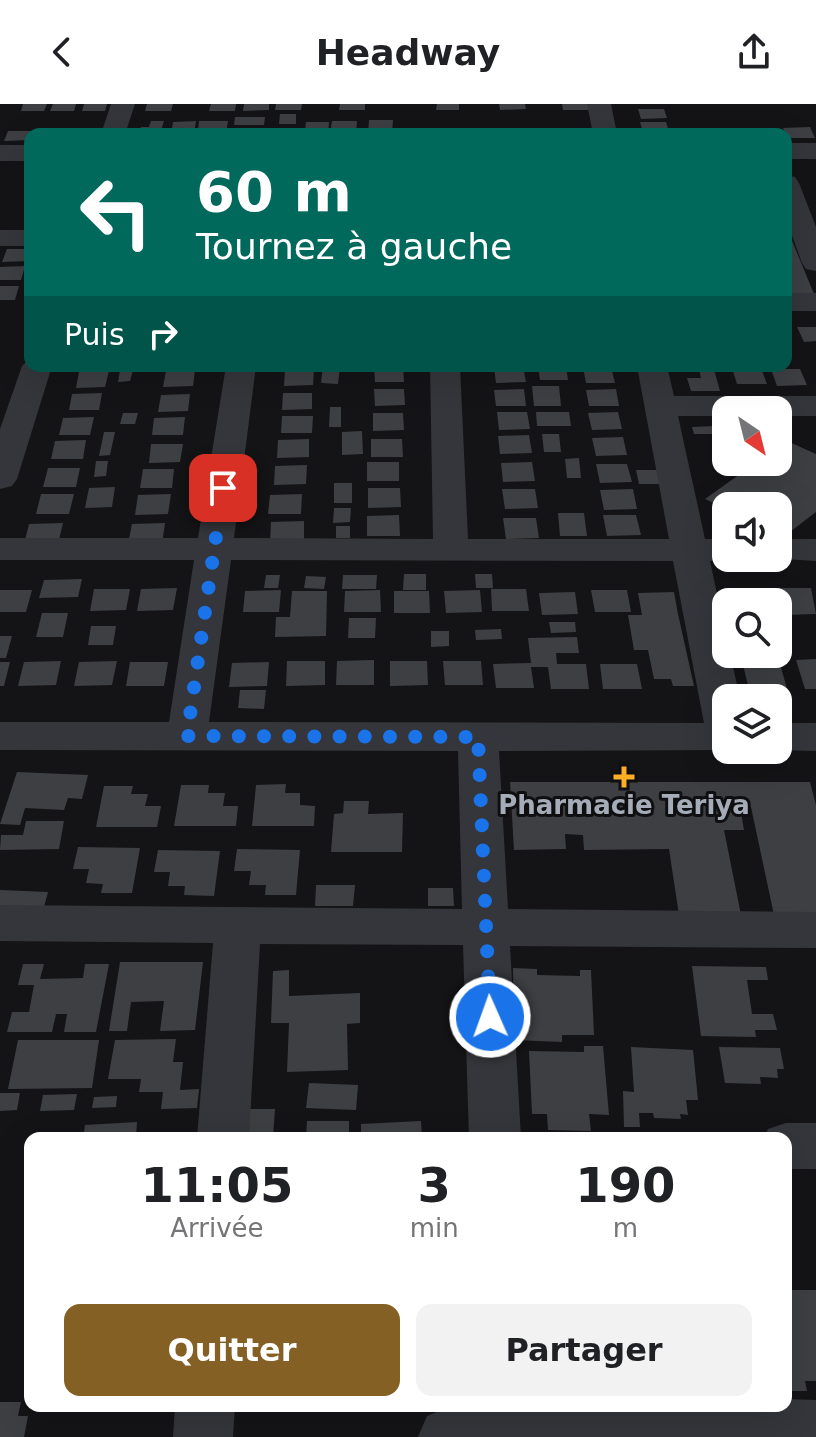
<!DOCTYPE html>
<html lang="fr">
<meta charset="utf-8">
<style>
body{margin:0;font-family:"DejaVu Sans",sans-serif;background:#f2f2f2;color:#202124;height:100vh;display:flex;flex-direction:column;font-size:30px;white-space:nowrap}
*{box-sizing:border-box;margin:0}
p{font-size:26px;color:#757577}
.icon{flex:none;width:44px;height:44px;fill:none;stroke:currentColor;stroke-width:2;stroke-linecap:round;stroke-linejoin:round}
.map{position:relative;flex:1;overflow:hidden}
.details{position:absolute;left:24px;top:1028px;width:768px;height:280px;display:flex;flex-direction:column;background:#fff;border-radius:16px;box-shadow:0 8px 32px #0002}
.details>*{flex:none}
.banner{position:absolute;left:24px;top:24px;width:768px;height:244px;border-radius:16px;box-shadow:0 8px 32px #0002;background:#00695c;color:#fff;overflow:hidden}
.needle{width:52px;rotate:145deg}
.tools{position:absolute;left:712px;top:292px;display:grid;gap:16px}
.tools a{display:grid;place-items:center;width:80px;height:80px;border-radius:16px;background:#fff;box-shadow:0 8px 32px #0002;font-size:40px}
.pin{position:absolute;display:grid;place-items:center;width:68px;height:68px;color:#fff;margin:-34px;border-radius:16px;box-shadow:0 4px 12px #0006}
.me{position:absolute;width:88px;margin:-44px;rotate:358deg;stroke-linejoin:round;filter:drop-shadow(0 0 6px #0008)}
.turn{display:flex;align-items:center;gap:28px;height:168px;padding:0 40px;font-size:36px}
.turn .icon{width:104px;height:104px;stroke-width:2.5}
.turn b{display:block;font-size:56px;line-height:68px}
.then{display:flex;align-items:center;height:76px;padding:0 40px;background:#0003;gap:16px;font-size:30px}
.eta{display:flex;justify-content:space-evenly;align-items:center;height:136px;text-align:center}
.eta b{font-size:48px;font-weight:800;line-height:56px}
.cta{display:flex;gap:16px;margin-top:auto;padding:16px 40px}
.cta a{flex:1;height:92px;border-radius:16px;background:#846024;color:#fff;font-size:32px;font-weight:800;line-height:92px;text-align:center}
.cta a+a{background:#f2f2f2;color:#202124}
header{display:flex;justify-content:space-between;align-items:center;height:104px;padding:0 40px;background:#fff;font-size:36px;font-weight:800}
.map>svg:first-child{display:block}
</style>
<header><svg class="icon" aria-label="back" viewBox="0 0 24 24"><path d="M15 5l-7 7 7 7"/></svg>Headway<svg class="icon" aria-label="share" viewBox="0 0 24 24"><path d="M12 15V3M7 8l5-5 5 5M5 13v7h14v-7"/></svg></header>
<div class="map">
<svg width="816" height="1333" viewBox="0 0 816 1333">
<rect width="100%" height="100%" fill="#141416"/>
<path fill="#3e3f43" d="M23,0H47L44,7H21Z
M53,0H76L74,7H50Z
M84,0H107L105,7H82Z
M147,0H173L171,7H145Z
M211,0H236L235,7H209Z
M244,0H269V6L243,7Z
M276,0H302L301,6H275Z
M340,0H365V6H339Z
M437,0H459V6H436Z
M499,0H525L526,5L500,6Z
M562,0H588L589,6H563Z
M638,5H664L667,14L641,15Z
M280,10H296V20H279Z
M235,13H265L264,21H234Z
M369,16H393L392,30H368Z
M151,17H164L160,30H138L141,23H149Z
M196,17L194,30H171L173,18Z
M199,17H228L226,30L198,26Z
M332,17H357L356,30H340V24H331Z
M306,18H329L328,30H308V26H305Z
M640,18H666L669,28H643Z
M810,23L815,34H788L783,24Z
M716,24H743L745,30H719Z
M750,24H776L779,30H752Z
M468,25H494L495,30H469Z
M8,27H32L29,36L4,37Z
M786,122L814,190H786Z
M7,145H30L29,157L2,158Z
M25,162L21,176H0V163Z
M0,182H19L15,196H0Z
M797,223H816V237L804,238Z
M323,262H340L338,280L321,279Z
M374,262H403L404,278H375Z
M523,262L526,278L496,279L494,263Z
M538,262H566L568,276H540Z
M684,262H713L720,287H691L687,274H701L699,265H685Z
M583,263H611L615,279H586Z
M732,264H761L767,280H737Z
M285,265H314L313,281L284,282Z
M771,265H800L807,281L777,282Z
M120,266H133L130,277L118,278Z
M195,266L193,282L163,283L166,267Z
M109,267L105,283L76,284L79,268Z
M532,282H559L561,302H534Z
M374,285H404L405,301L375,302Z
M524,285L526,302H496L494,286Z
M616,285L619,302H589L586,286Z
M102,289L99,306H69L72,290Z
M283,289H312V305L282,306Z
M190,290L188,307L158,308L161,291Z
M330,303H341V323H329Z
M497,308H527L530,325L499,326Z
M536,308H569L571,322H537Z
M618,308L622,325L592,326L588,309Z
M123,309H138L135,320H120Z
M373,309H403L404,326L373,327Z
M282,312H313L312,329H281Z
M94,313L90,331H59L63,314Z
M185,313L183,331H152L154,314Z
M716,322L719,330H694L692,323Z
M362,327L363,350L342,351V328Z
M104,328H115L110,351L99,352Z
M542,330H559L561,348H544Z
M529,331L532,349L500,350L498,332Z
M623,333L627,351L596,352L592,334Z
M309,335V353L277,354L278,336Z
M371,335H402L403,353H371Z
M86,336L83,355H51L55,337Z
M787,337L816,350V408L782,434L778,432V402H726V405L705,395L757,358H778V343Z
M151,340H183L180,358L149,359Z
M579,354L581,374H567L565,355Z
M96,357H108L106,372L94,373Z
M367,358H399V377H367Z
M532,358L535,377L503,378L501,359Z
M596,360H627L632,378L600,379Z
M307,361L306,380L274,381L275,362Z
M48,364H80L76,383H43Z
M143,365H174L172,384H140Z
M636,366H657L660,380H639Z
M334,379H352V399H334Z
M115,383L112,403L85,404L89,384Z
M368,384H400L401,403L368,404Z
M502,385H535L538,404L505,405Z
M633,385L637,405L604,406L600,386Z
M41,390H74L69,410H36Z
M171,390L168,410L135,411L138,391Z
M302,390L301,410H268L270,391Z
M334,404H351L350,418L333,419Z
M558,409H584L587,432H560Z
M399,411L400,432H367V412Z
M603,411H636L641,431L607,432Z
M503,414H536L539,434L506,435Z
M304,417V438L270,439L271,418Z
M63,419L58,440H24L29,420Z
M165,419L162,440H128L132,420Z
M336,422H350V434H336Z
M404,470H426V486H403Z
M475,470H492L493,484H476Z
M266,471H280L278,484H264Z
M343,471H377L376,485H342Z
M306,472L326,473L324,485L304,484Z
M82,475L78,493L39,494L44,476Z
M177,484L173,506L137,507L141,485Z
M729,484H764L768,498H732Z
M776,484H811L816,510L784,511Z
M94,485H130L126,506L90,507Z
M491,485H526L529,507H492Z
M0,486H32L26,508H0Z
M281,486L279,508H243L245,487Z
M380,486L381,508H344L345,487Z
M480,486L482,508L446,509L444,487Z
M591,486H627L631,508H595Z
M292,487H327L326,532L275,533L276,513H290Z
M394,487H429L430,509H394Z
M575,488L578,510L542,511L539,489Z
M674,488L678,510L694,582H673L671,575H654L648,546H634L628,511H642L638,489Z
M42,509H68L63,533H36Z
M349,514H376L375,534H348Z
M549,518H575L576,528L551,529Z
M91,522H116L113,541H88Z
M501,525L502,535L476,536L475,526Z
M431,527H449V542L431,543Z
M0,532H12L6,554H0Z
M577,533L579,549H556L557,560H586L589,585H551L548,563H531L534,584H496L493,560L531,559L528,534Z
M816,555V585H805L796,556Z
M374,556V581H336L337,557Z
M742,556H779L787,585L749,586Z
M61,557L56,581L18,582L24,558Z
M117,557L112,581L74,582L79,558Z
M287,557H325V581L286,582Z
M390,557H427L428,581L390,582Z
M443,557H481L483,581H445Z
M0,558H10L4,582H0Z
M130,558H168L164,582H126Z
M269,558L267,582L229,583L232,559Z
M600,560H637L642,585H603Z
M240,586H266L264,605L238,604Z
M17,668L88,671L82,695L68,694L64,706L25,704L20,721L0,720Z
M510,678H810L816,701V811H774L751,703H740L744,726H724L741,811H679L669,745L584,746L583,731L565,730L566,745L514,746Z
M286,680L285,689H300V701L315,702L314,722H252L256,681Z
M181,681H209L208,689H225L223,702H238L236,722H174Z
M104,682H133L131,690H148L145,702H161L157,723H96Z
M344,697H369L368,710L403,709L402,748H331L334,710L343,709Z
M26,717H64L59,745L0,746L1,731H23Z
M78,743L140,744L132,789H101L103,780L86,779L89,765H73Z
M237,745L300,746L296,791H265L266,781H249L251,767H234Z
M158,746L220,747L214,792L184,791L185,782H168L170,768H154Z
M316,781H355L353,802H315Z
M428,784H453L454,802H428Z
M0,786L48,788L44,803L0,802Z
M120,858H203L195,926L160,927L164,897L131,898L127,927H109Z
M23,860H44L40,875L83,874L85,860H109L96,928H64L67,910H56L52,928H7L12,908H29L34,881H18Z
M692,862L766,863L768,876H747L752,910H773L777,926H755L756,933L701,932Z
M513,864L537,865V871L580,872V866H591L594,931H562V938L514,936Z
M289,866V892L360,889V919L347,920L348,966L287,968L289,919H271L273,867Z
M176,935L173,958H183L180,986L199,985L197,1004L161,1005L163,988H139L141,975H108L115,936Z
M18,936H99L92,984L8,985Z
M584,942H603L609,1011L589,1010L591,1027L548,1026L547,1010H532L529,947L584,948Z
M631,943L693,946L698,996H686L688,1011L680,1010L681,1015L654,1014L653,1009H639L640,1023H624L623,987L634,988Z
M719,943L780,944L784,965H777L778,974L760,973L761,980L725,979Z
M309,979L358,981L356,1006L306,1004Z
M0,989H20L17,1006L0,1007Z
M77,990L74,1006L40,1007L43,991Z
M117,992L116,1003L92,1004L94,993Z
M250,1005H275L273,1034H248Z
M307,1017H349V1034H306Z
M421,1017L422,1034H361V1020Z
M137,1018L136,1034H83L85,1021Z
M786,1186H816V1277H805L807,1287H786Z
M0,1298H21L18,1312H28L24,1333H0Z"/>
<g fill="none" stroke-linecap="round" stroke-linejoin="round">
<path fill="#35363b" fill-rule="evenodd" d="M111,0H135L125,30H101Z
M587,0H611L617,30H593Z
M786,39H816V55H786Z
M0,41H30V57H0Z
M786,71L795,73L799,79L816,123V167L806,165L802,159L786,115Z
M0,126H30V142H0Z
M786,189H816V207H786Z
M30,254V262H52L17,375L12,382L0,385V325L22,262Z
M226,262H256L234,434L433,435L430,262H460L468,435H669L637,262H667L674,292H816V312H778V306H726V312H678L705,435H726V454H738L710,457L726,532V550H730L740,594H726V646H731L499,647L508,805L816,808V844L510,842L521,1034H469L463,841L260,840L249,1034H197L213,839L0,837V801L462,805L458,647L0,646V618H169L194,456H0V434H198ZM231,456L673,457L704,619L209,618Z
M778,435H816V457L766,454H778Z
M778,619H816V647L773,646H778Z
M786,1019H816V1065H786V1034H764L768,1025Z
M786,1295L816,1296V1333H418L427,1312L452,1302H786Z
M175,1302H235L233,1333H173Z"/>
</g>
<g fill="none" stroke-linecap="round" stroke-linejoin="round">
<path stroke="#1a73e8" stroke-width="14" stroke-dasharray="0 25.2" d="M223,384L187,632L478,633L490,913"/>
</g>
<path fill="#feae24" stroke="#0f0f11" stroke-width="3" d="M620 661h8v8h8v8h-8v8h-8v-8h-8v-8h8z"/>
<g text-anchor="middle" dominant-baseline="central" stroke-width="6" stroke-linejoin="round" paint-order="stroke">
<g font-size="26" font-weight="bold" fill="#a5abb7" stroke="#0f0f11">
<text x="624" y="701">Pharmacie Teriya</text>
</g>
</g>
</svg>
<div class="tools">
<a><svg class="needle" viewBox="-14 -14 28 28"><path d="M0-13l5 13h-10z" fill="#e53935"/><path d="M0 13l5-13h-10z" fill="#757577"/></svg></a>
<a><svg class="icon" aria-label="sound" viewBox="0 0 24 24"><path d="M4 9h4l5-4v14l-5-4H4zM17 9q2 3 0 6"/></svg></a>
<a><svg class="icon" aria-label="search" viewBox="0 0 24 24"><circle cx="10" cy="10" r="6"/><path d="M15 15l6 6"/></svg></a>
<a><svg class="icon" aria-label="layers" viewBox="0 0 24 24"><path d="M12 4l9 5-9 5-9-5zM3 14l9 5 9-5"/></svg></a>
</div>
<div class="pin" style="left:223px;top:384px;background:#d93025"><svg class="icon" aria-label="arrive" viewBox="0 0 24 24"><path d="M6 21V4h12l-3 4 3 4H6"/></svg></div>
<svg class="me" style="left:490px;top:913px" viewBox="-20 -20 40 40"><circle r="17" fill="#1a73e8" stroke="#fff" stroke-width="3"/><path d="M0-11L8 9 0 5-8 9z" fill="#fff"/></svg>
<div class="banner">
<div class="turn"><svg class="icon" aria-label="left" viewBox="0 0 24 24"><path d="M17 20v-9H6M10 6l-5 5 5 5"/></svg><div><b>60 m</b>Tournez à gauche</div></div>
<div class="then">Puis<svg class="icon" aria-label="right" viewBox="0 0 24 24"><path d="M7 20v-9h11M14 6l5 5-5 5"/></svg></div>
</div>
<section class="details">
<div class="eta">
<div><b>11:05</b><p>Arrivée</p></div>
<div><b>3</b><p>min</p></div>
<div><b>190</b><p>m</p></div>
</div>
<div class="cta"><a>Quitter</a><a>Partager</a></div>
</section>
</div>
